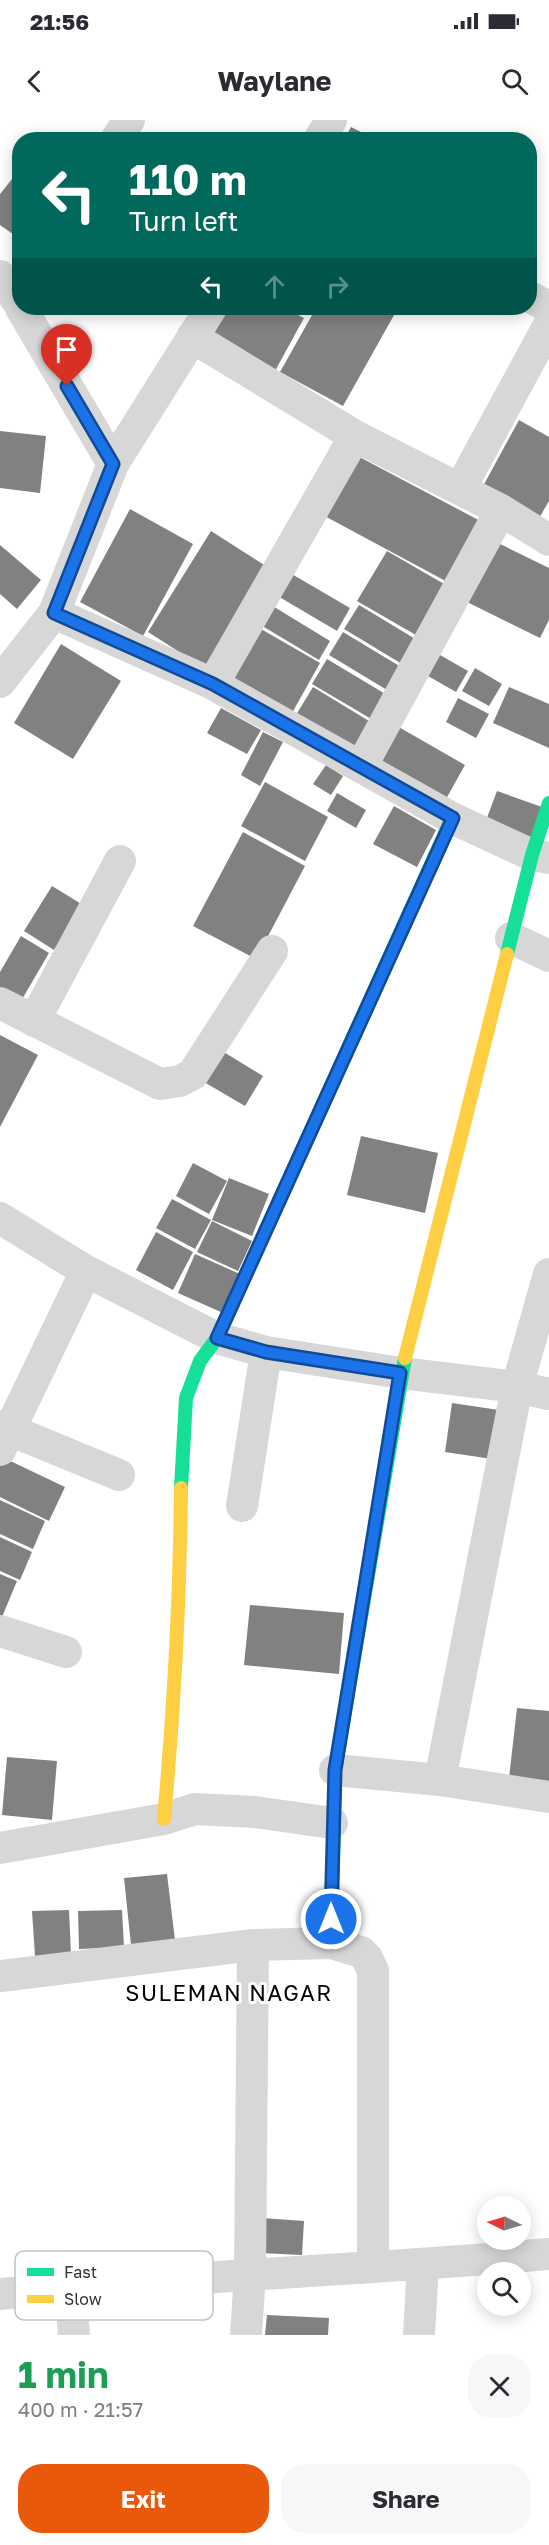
<!DOCTYPE html>
<meta charset="utf-8">
<style>
body{margin:0;font-family:"Golos Text",sans-serif;background:#f7f7f7;color:#2b2b33;height:100vh;display:flex;flex-direction:column;font-size:22px;white-space:nowrap}
*{box-sizing:border-box;margin:0}
p{font-size:20px;color:#7c7c81}
.icon{flex:none;width:33px;height:33px;fill:none;stroke:currentColor;stroke-width:2;stroke-linecap:round;stroke-linejoin:round}
.map{position:relative;height:2215px;overflow:hidden}
.side{display:flex;flex-direction:column;background:#fff;flex:1}
.side>*{flex:none}
.banner{position:absolute;left:12px;top:12px;width:525px;height:183px;border-radius:24px;box-shadow:0 3px 15px #0003;background:#00695c;color:#fff;overflow:hidden}
.needle{width:39px;rotate:275deg}
.fabs{position:absolute;left:477px;top:2076px;display:grid;gap:12px}
.fabs a{display:grid;place-items:center;width:54px;height:54px;border-radius:50%;background:#fff;box-shadow:0 3px 15px #0003;font-size:30px}
.pin{position:absolute;display:grid;place-items:center;width:51px;height:51px;color:#fff;margin:-62px -26px;border-radius:50% 50% 50% 0;rotate:-45deg;box-shadow:0 0 6px #0007}
.pin .icon{rotate:45deg}
.me{position:absolute;width:66px;margin:-33px;rotate:0deg;stroke-linejoin:round;filter:drop-shadow(0 0 4px #0008)}
.turn{display:flex;align-items:center;gap:21px;height:126px;padding:0 18px;font-size:27px}
.turn .icon{width:78px;height:78px;stroke-width:2.5}
.turn b{display:block;font-size:42px;line-height:51px}
.lanes{display:flex;align-items:center;height:57px;padding:0 18px;background:#0003;justify-content:center;gap:30px;direction:ltr}
.lanes .off{opacity:.35}
.round{display:grid;place-items:center;flex:none;width:63px;height:63px;border-radius:24px;background:#f7f7f7}
.headline{display:flex;align-items:center;justify-content:space-between;height:102px;padding:0 18px}
h1{font-size:36px;font-weight:700;line-height:45px;color:#1e9e55}
.button{display:flex;gap:12px;margin-top:auto;padding:12px 18px}
.button a{flex:1;height:69px;border-radius:24px;background:#ea580c;color:#fff;font-size:24px;font-weight:700;line-height:69px;text-align:center}
.button a+a{background:#f7f7f7;color:#2b2b33}
.status{display:flex;justify-content:space-between;align-items:center;height:42px;padding:0 30px;background:#fff;direction:ltr}
.status svg{height:16px;fill:currentColor}
header{display:flex;justify-content:space-between;align-items:center;height:78px;padding:0 18px;background:#fff;font-size:27px;font-weight:700}
.map>svg:first-child{display:block}
</style>
<div class="status"><b>21:56</b><svg viewBox="0 0 49 12"><path d="M0 12V9h3v3zM5 12V6h3v6zM10 12V3h3v9zM15 12V0h3v12zM26 1h20v11H26zM47 4h2v5h-2z"/></svg></div>
<header><svg class="icon" aria-label="back" viewBox="0 0 24 24"><path d="M15 5l-7 7 7 7"/></svg>Waylane<svg class="icon" aria-label="search" viewBox="0 0 24 24"><circle cx="10" cy="10" r="6"/><path d="M15 15l6 6"/></svg></header>
<div class="map">
<svg width="549" height="2215" viewBox="0 0 549 2215">
<rect width="100%" height="100%" fill="#fff"/>
<path fill="#818181" d="M351,7L377,20H344Z
M20,49V119L0,105V74Z
M228,188H284L304,198L275,251L212,217Z
M316,188H398L343,286L280,252Z
M519,300L549,317V381L538,400L482,368Z
M0,311L46,316L40,373L0,368Z
M352,333L486,404L453,465L319,393Z
M130,389L193,424L143,516L80,482Z
M211,411L269,448L206,549L148,512Z
M496,422L549,448V500L540,518L467,482Z
M0,425L41,460L17,489L0,474Z
M387,431L451,468L421,518L357,481Z
M290,453L350,488L337,511L276,475Z
M271,485L330,521L319,540L259,504Z
M359,485L417,520L402,544L344,509Z
M261,509L320,543L292,593L233,560Z
M343,512L401,547L387,570L329,535Z
M61,524L121,561L73,639L14,603Z
M440,535L468,551L456,572L428,556Z
M327,539L387,575L373,600L312,564Z
M475,548L502,564L489,586L462,571Z
M313,567L374,604L357,633L296,595Z
M509,567L549,584V628L493,603Z
M458,578L489,594L476,618L446,602Z
M221,588L261,610L247,634L207,613Z
M397,606L465,645L446,679L378,639Z
M263,612L283,622L260,666L241,655Z
M326,645L343,656L331,675L313,664Z
M265,662L328,697L305,741L241,706Z
M497,671L542,687L531,720L485,703Z
M337,673L366,690L356,708L327,691Z
M394,686L436,710L417,747L373,724Z
M243,712L305,746L256,839L193,806Z
M52,766L83,785L54,830L24,811Z
M21,816L49,833L21,881L0,868V852Z
M0,915L38,935L0,1007Z
M222,931L263,956L245,986L204,962Z
M361,1016L438,1033L425,1093L347,1075Z
M193,1043L227,1061L209,1094L176,1076Z
M229,1058L269,1074L252,1116L212,1100Z
M172,1079L211,1100L195,1129L156,1108Z
M212,1101L252,1121L238,1151L197,1132Z
M156,1112L193,1132L173,1170L136,1150Z
M195,1134L240,1154L223,1193L178,1173Z
M452,1283L499,1290L492,1339L445,1332Z
M4,1338L65,1367L49,1401L0,1377V1346Z
M0,1380L45,1401L33,1429L0,1414Z
M0,1417L32,1432L20,1460L0,1451Z
M0,1454L17,1461L2,1497H0Z
M250,1485L344,1493L339,1554L244,1545Z
M517,1588L549,1591V1663L509,1658Z
M7,1637L57,1641L52,1700L2,1695Z
M167,1754L175,1820L131,1825L124,1758Z
M69,1790L71,1834L35,1836L32,1791Z
M122,1790L124,1827L79,1829L78,1791Z
M262,2098L304,2101L302,2135L260,2133Z
M267,2195L329,2198L328,2215H265Z"/>
<g fill="none" stroke-linecap="round" stroke-linejoin="round">
<path stroke="#d7d7d7" stroke-width="32" d="M116,20L129,0
M319,20L331,0
M0,156L20,185
M530,177L549,187
M21,188L113,344
M192,217L355,316L501,390L549,420
M460,369L549,205
M54,493L213,564L452,698L532,735L549,738
M0,562L54,493L113,344L211,188
M213,564L355,316
M361,647L501,390
M511,818L549,836
M0,883L160,964L180,961L193,954L272,831
M34,901L120,741
M0,1098L86,1151L217,1218L266,1232L401,1253L517,1267L549,1274
M0,1306L119,1355
M0,1330L86,1151
M242,1386L266,1232
M0,1511L66,1532
M335,1650L440,1660L549,1677
M440,1660L517,1267L549,1154
M0,1728L164,1699L195,1689L255,1692L332,1703
M0,1856L253,1825L331,1823L361,1832L367,1838L373,1851V2146
M70,2167L74,2215
M0,2174C183,2156 366,2150 549,2134
M246,2215L250,2154L253,1825
M419,2215L423,2145"/>
<path stroke="#16e098" stroke-width="14" d="M507,834L532,735L549,683
M181,1368L186,1278L200,1241L217,1218L452,698
M331,1823L335,1650L405,1238"/>
<path stroke="#ffcf43" stroke-width="14" d="M405,1238L507,834
M164,1699C174,1589 180,1479 181,1368"/>
</g>
<g fill="none" stroke-linecap="round" stroke-linejoin="round">
<defs>
<path id="route" d="M67,266L113,344L54,493L213,564L453,698L217,1218L266,1232L400,1253L335,1650L331,1799"/>
</defs>
<use href="#route" stroke="#114b97" stroke-width="15"/>
<use href="#route" stroke="#1a73e8" stroke-width="10"/>
</g>
<g text-anchor="middle" dominant-baseline="central" stroke-width="6" stroke-linejoin="round" paint-order="stroke">
<g font-size="22" letter-spacing="1.5" fill="#000" stroke="#fff">
<text x="229" y="1872">SULEMAN NAGAR</text>
</g>
</g>
<rect x="15" y="2131" width="198" height="69" rx="9" fill="#fff" stroke="#c2c2c2" stroke-width="1.5"/>
<rect x="27" y="2148" width="27" height="8" fill="#16e098"/>
<rect x="27" y="2175" width="27" height="8" fill="#ffcf43"/>
<g font-size="16" fill="#333">
<text x="64" y="2158">Fast</text>
<text x="64" y="2185">Slow</text>
</g>
</svg>
<div class="fabs">
<a><svg class="needle" viewBox="-14 -14 28 28"><path d="M0-13l5 13h-10z" fill="#e53935"/><path d="M0 13l5-13h-10z" fill="#7c7c81"/></svg></a>
<a><svg class="icon" aria-label="search" viewBox="0 0 24 24"><circle cx="10" cy="10" r="6"/><path d="M15 15l6 6"/></svg></a>
</div>
<div class="pin" style="left:67px;top:266px;background:#d93025"><svg class="icon" aria-label="arrive" viewBox="0 0 24 24"><path d="M6 21V4h12l-3 4 3 4H6"/></svg></div>
<svg class="me" style="left:331px;top:1799px" viewBox="-20 -20 40 40"><circle r="17" fill="#1a73e8" stroke="#fff" stroke-width="3"/><path d="M0-11L8 9 0 5-8 9z" fill="#fff"/></svg>
<div class="banner">
<div class="turn"><svg class="icon" aria-label="left" viewBox="0 0 24 24"><path d="M17 20v-9H6M10 6l-5 5 5 5"/></svg><div><b>110 m</b>Turn left</div></div>
<div class="lanes"><svg class="icon" aria-label="left" viewBox="0 0 24 24"><path d="M17 20v-9H6M10 6l-5 5 5 5"/></svg><svg class="icon off" aria-label="ahead" viewBox="0 0 24 24"><path d="M12 20V5M6 11l6-6 6 6"/></svg><svg class="icon off" aria-label="right" viewBox="0 0 24 24"><path d="M7 20v-9h11M14 6l5 5-5 5"/></svg></div>
</div>
</div>
<section class="side">
<div class="headline"><div><h1>1 min</h1><p>400 m · 21:57</p></div><a class="round"><svg class="icon" aria-label="close" viewBox="0 0 24 24"><path d="M6 6l12 12M18 6L6 18"/></svg></a></div>
<div class="button"><a>Exit</a><a>Share</a></div>
</section>
